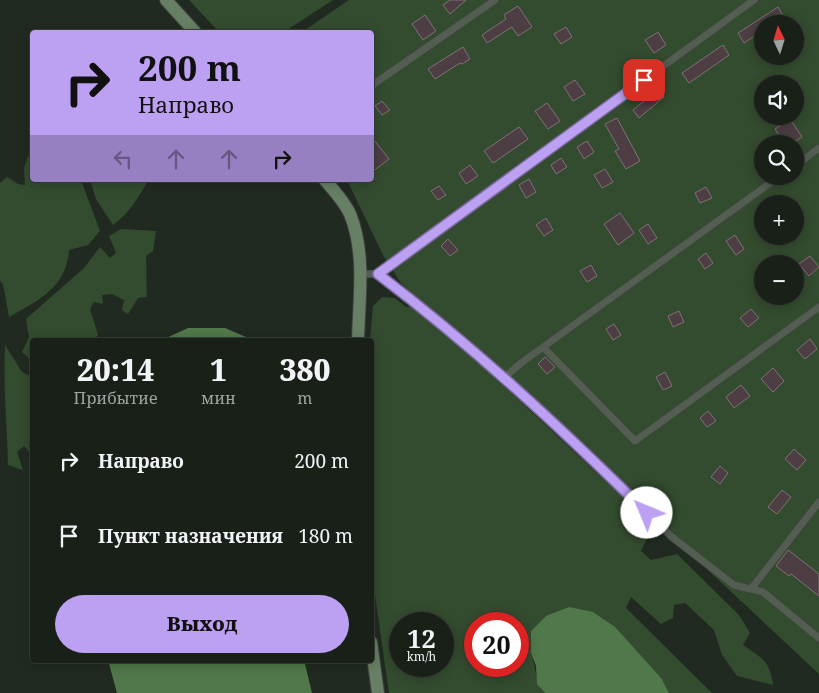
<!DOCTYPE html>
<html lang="ru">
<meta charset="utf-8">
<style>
body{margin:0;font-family:"Noto Serif",serif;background:#262d25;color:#f1f3f6;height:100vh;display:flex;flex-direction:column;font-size:19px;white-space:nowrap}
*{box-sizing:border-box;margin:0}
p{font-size:16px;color:#9fa3a2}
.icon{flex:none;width:28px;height:28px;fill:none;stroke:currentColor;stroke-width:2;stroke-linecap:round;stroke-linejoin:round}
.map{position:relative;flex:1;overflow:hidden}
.panel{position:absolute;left:30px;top:338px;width:344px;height:325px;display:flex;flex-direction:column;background:#192018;border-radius:5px;box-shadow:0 2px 12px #0003,0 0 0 1px #373e37}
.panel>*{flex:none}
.guide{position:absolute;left:30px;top:30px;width:344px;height:152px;border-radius:5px;box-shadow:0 2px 12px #0003,0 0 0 1px #373e37;background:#bca0f2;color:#111;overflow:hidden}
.needle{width:32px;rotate:356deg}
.controls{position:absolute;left:754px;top:15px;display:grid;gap:10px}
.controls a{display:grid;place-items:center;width:50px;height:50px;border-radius:50%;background:#192018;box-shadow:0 2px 12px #0003,0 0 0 1px #373e37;font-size:25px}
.speed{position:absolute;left:389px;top:612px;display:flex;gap:10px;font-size:25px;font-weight:700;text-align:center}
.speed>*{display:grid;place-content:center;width:65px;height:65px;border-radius:50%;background:#192018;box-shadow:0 2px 12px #0003,0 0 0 1px #373e37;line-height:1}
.speed small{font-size:12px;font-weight:400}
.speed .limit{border:8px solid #d22;background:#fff;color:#111}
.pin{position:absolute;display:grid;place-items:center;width:42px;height:42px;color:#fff;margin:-21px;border-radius:10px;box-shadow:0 2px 8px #0006}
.me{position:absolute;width:55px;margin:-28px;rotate:315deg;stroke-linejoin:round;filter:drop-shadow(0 0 4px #0008)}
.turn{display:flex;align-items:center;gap:18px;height:105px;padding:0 25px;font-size:22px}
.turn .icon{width:65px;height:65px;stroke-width:2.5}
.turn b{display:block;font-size:35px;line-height:42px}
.lanes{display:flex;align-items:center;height:48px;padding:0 25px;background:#0003;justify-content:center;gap:25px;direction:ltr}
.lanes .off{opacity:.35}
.eta{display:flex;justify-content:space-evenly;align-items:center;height:85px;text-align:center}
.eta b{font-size:30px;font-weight:800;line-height:35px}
.cta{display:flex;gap:10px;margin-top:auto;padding:10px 25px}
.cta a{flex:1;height:58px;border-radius:30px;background:#bca0f2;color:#111;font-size:20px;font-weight:800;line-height:58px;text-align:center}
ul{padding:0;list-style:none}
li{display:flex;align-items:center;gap:15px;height:75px;padding:0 25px}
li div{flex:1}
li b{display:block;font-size:19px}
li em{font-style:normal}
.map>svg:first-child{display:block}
</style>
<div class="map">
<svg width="819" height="693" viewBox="0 0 819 693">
<rect width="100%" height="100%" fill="#212a20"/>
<path fill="#334b2f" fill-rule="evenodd" d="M189,0H333L284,32H219Z
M349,0H819V674L401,283L383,255L347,180H371V32H302ZM762,24H795V56H762ZM762,84H795V116H762ZM762,144H795V176H762ZM762,204H795V236H762ZM762,264H795V296H762Z
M28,156L32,157V180H81L100,231L88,245L69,250C67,287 39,300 9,317L3,284L0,281V183L7,177L18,184L25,185L24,168Z
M90,180H149C138,197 130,213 113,225L96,199Z
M121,229L156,231L153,251L146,256C147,266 146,294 147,297L138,298L128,314L122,310L124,300L112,294L102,295L103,304L94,302L90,309L98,335L94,340H32V361L22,352L29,337L26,319L84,268L100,247L110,258L116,253L109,236Z
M382,297L395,298L406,307L418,306L644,517L652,528L641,551L651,560L677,554L739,615L750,633L743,645C762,658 770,661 773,685L737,676L722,655L714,630L685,603L674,605L673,618L661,624L631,597L626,608L712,693H669L662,679L645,662L531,653C537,669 534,681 545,693H389L371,567L370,340L373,306ZM400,624H442V666H400ZM475,624H518V666H475Z
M5,345L22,372L32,377V455L24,446L17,452L23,470L8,465C7,425 3,385 5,345Z"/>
<path fill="#50784a" d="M188,328H225L253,340H162Z
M569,607L593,612L615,627L662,679L669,693H545L537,684L536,666L531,653V631L546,616Z
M108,660H304L312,693H117Z"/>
<path fill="#4c3e43" stroke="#817178" d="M450,0H466L450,14L443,5Z
M518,6L532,27L518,36L512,27L487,43L482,35L506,19L504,15Z
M778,7L788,24H762V31L744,43L738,33Z
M425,15L436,31L423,40L412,24Z
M566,27L572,37L561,44L554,34Z
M658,32L666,45L654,53L645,40Z
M723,45L729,55L689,83L682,73Z
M463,47L470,59L462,64L460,63L435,79L428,69Z
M575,80L585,94L573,101L564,87Z
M659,89L664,97L639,118L633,110Z
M382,101L390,110L382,115L375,106Z
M547,103L560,121L548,129L535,111Z
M617,118L640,161L626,169L615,151L619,149L605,124Z
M790,119L802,137L791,144H785L775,129Z
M519,127L528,139L493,163L484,151Z
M371,136L389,159L371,173Z
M587,141L594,152L584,159L577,147Z
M561,158L567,167L556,174L551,165Z
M470,165L478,176L466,184L459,173Z
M605,169L613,182L602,188L594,175Z
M529,179L536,192L526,198L519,185Z
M439,186L446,195L438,200L431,191Z
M706,187L712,198L700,203L695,193Z
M620,213L634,233L618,245L604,224Z
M546,218L553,230L544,236L536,225Z
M648,224L657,238L648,244L639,230Z
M735,235L744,249L736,255L726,241Z
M448,239L458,250L450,256L441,246Z
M706,253L713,263L705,269L698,259Z
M810,256L819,267L809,276L799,264Z
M591,265L597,276L587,282L580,271Z
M751,309L759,318L748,327L740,318Z
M679,311L684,322L673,327L668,316Z
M614,324L621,335L613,340L606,329Z
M810,339L817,349L805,359L797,350Z
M545,357L555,367L547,374L538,364Z
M773,368L784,381L773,392L761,379Z
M665,372L672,386L663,390L656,377Z
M741,385L750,396L734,408L726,397Z
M708,411L716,421L707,427L700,418Z
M794,449L806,460L797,470L785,459Z
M720,466L728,473L720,484L711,477Z
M782,490L791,497L777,514L768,507Z
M788,550L819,574V596L791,574L789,576L776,566Z"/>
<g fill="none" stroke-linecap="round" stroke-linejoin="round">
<defs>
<path id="lane" d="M371,86L495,0
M795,166L819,148
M360,274H378L433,316L505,377L521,363L780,176
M378,274L754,0
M543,347L635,441L819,307
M505,377L584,451L672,537L734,585L763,592L819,638
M751,589L819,502"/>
<path id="secondary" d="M166,0L195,32
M325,180C334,191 344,201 350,214C366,253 359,299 358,340
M371,642L378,693"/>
</defs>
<use href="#lane" stroke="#3f453d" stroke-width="8"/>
<use href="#secondary" stroke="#3f453d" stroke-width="14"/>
<use href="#lane" stroke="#535d52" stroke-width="7"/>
<use href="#secondary" stroke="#677f64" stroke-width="12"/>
</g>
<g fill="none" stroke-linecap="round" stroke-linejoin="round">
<defs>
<path id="route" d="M644,80L378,274C474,347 561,428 647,513"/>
</defs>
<use href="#route" stroke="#7a689d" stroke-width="12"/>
<use href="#route" stroke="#bca0f2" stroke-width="9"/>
</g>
</svg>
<div class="controls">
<a><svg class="needle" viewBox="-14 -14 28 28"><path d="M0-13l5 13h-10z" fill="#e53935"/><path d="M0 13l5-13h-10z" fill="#9fa3a2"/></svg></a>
<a><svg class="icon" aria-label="sound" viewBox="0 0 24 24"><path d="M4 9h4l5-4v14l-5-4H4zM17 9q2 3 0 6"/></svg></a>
<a><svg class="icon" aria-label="search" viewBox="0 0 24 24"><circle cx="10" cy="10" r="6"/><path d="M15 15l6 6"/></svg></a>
<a>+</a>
<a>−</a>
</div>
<div class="speed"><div>12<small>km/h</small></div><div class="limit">20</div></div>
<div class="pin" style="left:644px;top:80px;background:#d93025"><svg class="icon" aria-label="arrive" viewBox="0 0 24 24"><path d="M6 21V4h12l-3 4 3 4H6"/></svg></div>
<svg class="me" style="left:647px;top:513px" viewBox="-20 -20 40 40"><circle r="19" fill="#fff"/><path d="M0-13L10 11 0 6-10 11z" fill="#bca0f2"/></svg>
<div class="guide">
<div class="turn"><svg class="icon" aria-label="right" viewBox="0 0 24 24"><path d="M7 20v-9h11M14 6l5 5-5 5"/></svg><div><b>200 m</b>Направо</div></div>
<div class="lanes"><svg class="icon off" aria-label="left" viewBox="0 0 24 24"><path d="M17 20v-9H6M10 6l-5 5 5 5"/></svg><svg class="icon off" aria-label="ahead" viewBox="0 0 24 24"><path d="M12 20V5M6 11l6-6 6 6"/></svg><svg class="icon off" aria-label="ahead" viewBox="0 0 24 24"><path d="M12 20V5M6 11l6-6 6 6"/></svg><svg class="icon" aria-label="right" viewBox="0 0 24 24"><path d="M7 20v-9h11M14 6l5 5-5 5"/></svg></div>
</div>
<section class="panel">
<div class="eta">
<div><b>20:14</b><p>Прибытие</p></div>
<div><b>1</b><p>мин</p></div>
<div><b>380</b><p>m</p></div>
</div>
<ul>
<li><svg class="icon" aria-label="right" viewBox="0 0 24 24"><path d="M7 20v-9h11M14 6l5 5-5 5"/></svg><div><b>Направо</b></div><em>200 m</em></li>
<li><svg class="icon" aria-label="arrive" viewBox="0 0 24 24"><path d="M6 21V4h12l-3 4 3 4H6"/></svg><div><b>Пункт назначения</b></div><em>180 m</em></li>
</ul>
<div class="cta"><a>Выход</a></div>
</section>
</div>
